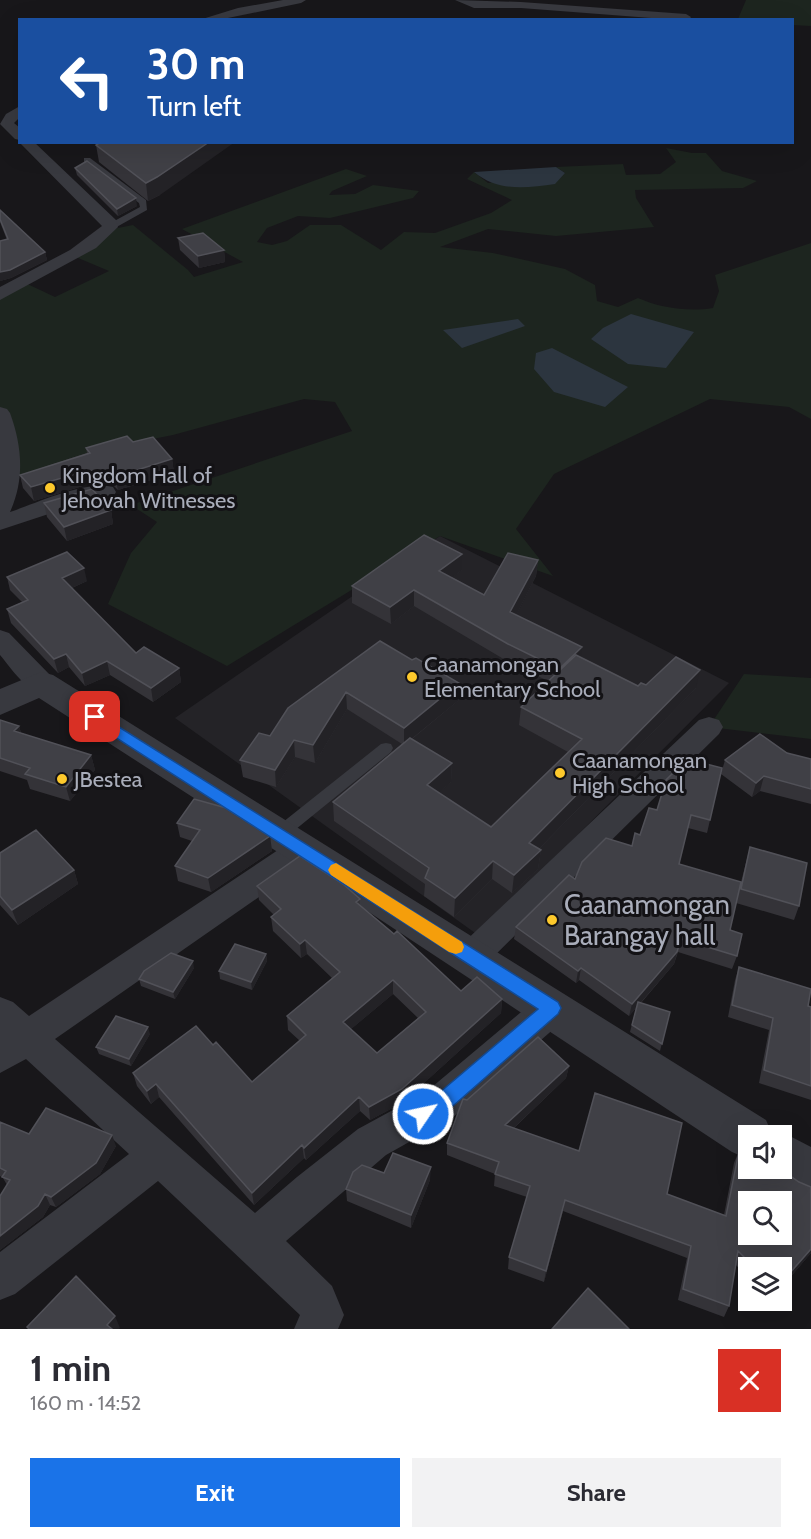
<!DOCTYPE html>
<meta charset="utf-8">
<style>
body{margin:0;font-family:Cabin,sans-serif;background:#f2f2f3;color:#2b2b33;height:100vh;display:flex;flex-direction:column;font-size:22px;white-space:nowrap}
*{box-sizing:border-box;margin:0}
p{font-size:20px;color:#7c7c81}
.icon{flex:none;width:33px;height:33px;fill:none;stroke:currentColor;stroke-width:2;stroke-linecap:round;stroke-linejoin:round}
.map{position:relative;height:1329px;overflow:hidden}
.panel{display:flex;flex-direction:column;background:#fff;flex:1}
.panel>*{flex:none}
.banner{position:absolute;left:18px;top:18px;width:776px;height:126px;border-radius:0px;box-shadow:0 6px 24px #0002;background:#1a4fa0;color:#fff;overflow:hidden}
.buttons{position:absolute;left:738px;top:1125px;display:grid;gap:12px}
.buttons a{display:grid;place-items:center;width:54px;height:54px;border-radius:0px;background:#fff;box-shadow:0 6px 24px #0002;font-size:30px}
.pin{position:absolute;display:grid;place-items:center;width:51px;height:51px;color:#fff;margin:-26px;border-radius:12px;box-shadow:0 3px 9px #0006}
.me{position:absolute;width:66px;margin:-33px;rotate:56deg;stroke-linejoin:round;filter:drop-shadow(0 0 4px #0008)}
.turn{display:flex;align-items:center;gap:21px;height:126px;padding:0 30px;font-size:27px}
.turn .icon{width:78px;height:78px;stroke-width:2.5}
.turn b{display:block;font-size:42px;line-height:51px}
.round{display:grid;place-items:center;flex:none;width:63px;height:63px;border-radius:0px;background:#f2f2f3}
.summary{display:flex;align-items:center;justify-content:space-between;height:102px;padding:0 30px}
h1{font-size:36px;font-weight:700;line-height:45px}
.cta{display:flex;gap:12px;margin-top:auto;padding:12px 30px}
.cta a{flex:1;height:69px;border-radius:0px;background:#1a73e8;color:#fff;font-size:24px;font-weight:700;line-height:69px;text-align:center}
.cta a+a{background:#f2f2f3;color:#2b2b33}
.map>svg:first-child{display:block}
</style>
<div class="map">
<svg width="811" height="1329" viewBox="0 0 811 1329">
<rect width="100%" height="100%" fill="#18171a"/>
<path fill="#242327" d="M440,536L729,683L478,935L175,718Z"/>
<path fill="#1d251f" d="M746,0H811V26L792,25V20L738,19Z
M666,148L692,153H706L722,171L757,181L743,188L635,190L636,198L654,227L556,236L488,229L440,247L493,253L565,269L595,285L597,301L618,307L638,298C660,308 689,312 713,308L719,291L715,275L811,243V419L789,407L710,399L554,474L516,529L553,576L440,536L227,666L108,604L131,553L157,522L131,505L352,431L335,402L304,399L173,435L102,449L9,479L0,437V299L21,281L55,297L109,271L71,255L108,230L133,225L188,270L194,277L243,262L182,229L346,169L367,176L332,191L329,195L355,194L373,185L419,191L413,198L330,218L298,216L267,228L257,242L272,245L287,241L310,225H341L381,250L404,232L435,233L491,213L512,200L467,179L474,172L488,183L565,173L556,167L623,164L626,175L660,174L676,162Z
M744,674L811,678V739L709,727Z"/>
<path fill="#2c353f" d="M556,167L565,173L555,184C526,188 498,192 474,172Z
M631,314L694,332L666,368L628,364L591,339L603,328Z
M518,319L525,326L462,348L443,330Z
M552,348L628,387L605,407L554,392L534,369L536,353Z"/>
<g fill="none" stroke-linecap="round" stroke-linejoin="round">
<path fill="#38393f" fill-rule="evenodd" d="M84,158H90L146,200L147,210L113,229H107V225L140,207L139,203L84,162Z
M386,743L391,744L393,748L391,752L285,838L279,840L273,838L271,834L273,830L381,744Z"/>
<path fill="#38393f" fill-rule="evenodd" d="M283,0H306L301,3L218,20H199L238,8Z
M455,0L521,2L686,14L691,17L689,20H677L521,8H474Z
M20,106V117L14,123L20,128V140L15,139L0,124L6,114Z
M19,142H34L116,220L118,227L96,248L0,300V287L70,250L102,226Z
M0,407L7,409L10,413C22,446 25,479 10,512C37,503 85,480 113,487L116,492L113,497L82,503L0,530Z
M0,630L9,633L51,676L55,683L51,690C27,696 14,671 0,655Z
M709,717L719,720L723,727L719,734L483,967L471,972L459,967L454,957L459,947L699,720Z
M304,837L315,840L320,849L315,858L55,1039L255,1213L297,1177L358,1129L426,1092L539,997L552,992L565,997L570,1008L565,1019L452,1118L386,1155L286,1241L332,1286L344,1315L338,1329H294L300,1315L158,1181L15,1294L0,1300V1252L129,1154L26,1059L0,1073V997L13,1002L29,1016L293,840Z"/>
<path fill="#38393f" fill-rule="evenodd" d="M41,672L53,675L766,1120L773,1136H748V1159L732,1152L290,860L39,698L0,715V689Z
M782,1132L811,1147V1199L794,1192L765,1173L763,1168H782V1136H774Z"/>
</g>
<path fill="#343338" fill-rule="evenodd" d="M101,142L160,195L148,201L99,162L96,145Z
M75,168L137,206L118,216L77,175Z
M0,210L45,252L47,260L11,278L0,281V241L7,240L0,222Z
M178,238L224,250L225,262L199,268L180,250Z
M133,442L172,459L174,473L118,490L113,485L89,484L34,501L23,488L20,475L87,453L86,448Z
M44,503L111,510L113,524L67,541L47,517Z
M538,560L536,576L516,615L581,658L638,686L646,685L696,688L539,849L541,850L538,869L512,893L492,879L454,917L424,896L425,884L334,821L333,802L402,744L347,709L315,763L295,757L276,787L243,777L240,760L270,736L288,708L412,660L459,683V700L412,739L452,763L451,782L438,793L491,827L568,752L519,725L521,707L548,681L507,661L414,606L391,624L352,603V586L462,570L452,577L484,595Z
M7,577L87,581L72,588L136,653L179,668L181,682L153,702L110,675L85,686L69,667L58,673L11,623L7,609L22,602L10,590Z
M0,720L19,726L21,733L91,755L95,770L70,801L30,789L27,780L0,771Z
M787,753L811,759V804L760,791L752,797L721,774L725,760Z
M666,780L710,820L707,833L688,828L679,864L741,882L750,847L799,906L794,920L736,903L730,930L737,956L732,969L678,952L674,964L641,1003L670,1012L660,1051L630,1032L636,1008L629,1016L579,980L576,983L514,939L516,927L575,879L632,846L657,810Z
M177,823L270,836L272,851L211,892L178,881L175,866L192,841L180,837Z
M0,853L74,870L78,884L18,925L0,905Z
M257,886L360,899V905L461,991L502,999L501,1013L402,1103L370,1120L360,1111L306,1160L304,1158L254,1205L159,1097L151,1104L137,1086L133,1073L213,1045L252,1082L300,1041L288,1030L287,1016L332,978L307,954L301,958L273,931L271,917L274,915L259,900ZM393,994L418,1018L377,1053L351,1029Z
M266,954L267,961L252,990L220,979L219,971Z
M739,967L811,1007V1100L759,1083L769,1030L728,1017L735,980Z
M194,968L175,999L141,986L139,979Z
M150,1034L131,1066L99,1054L96,1047Z
M569,1066L566,1078L514,1128L667,1194L724,1215L734,1163L739,1151L799,1182L811,1187V1253L782,1287V1268H748V1278L736,1265L729,1306L724,1317L678,1300L687,1258L563,1211L544,1282L508,1269L509,1257L527,1197L494,1186L495,1174L447,1155V1143L467,1100Z
M0,1122L29,1134L116,1146L100,1174L56,1207L50,1205L43,1217L0,1250V1196L7,1185L3,1178L0,1176Z
M384,1173L430,1180L411,1228L347,1201L346,1189Z"/>
<path fill="#232226" d="M209,142H235L160,195L148,201L146,183Z
M136,198L137,206L118,216L117,209Z
M224,250L225,262L199,268L198,256Z
M45,252L47,260L11,278L0,281V272Z
M172,459L174,473L118,490L115,477Z
M86,471L89,484L34,501L31,487Z
M111,510L113,524L67,541L64,527Z
M462,554V570L439,587V571Z
M538,560L536,576L509,629L510,612Z
M84,568L87,581L65,591L62,578Z
M414,590V606L391,624L390,607Z
M582,647L580,664L557,686L559,669Z
M66,654L69,667L58,673L54,659Z
M107,661L110,675L85,686L82,673Z
M179,668L181,682L153,702L151,688Z
M700,670L696,688L527,861L529,843Z
M459,683V700L404,745V728Z
M346,692L347,709L315,763L313,745Z
M19,726L23,740L14,731Z
M294,740L295,757L276,787L275,770Z
M91,755L95,770L70,801L66,787Z
M452,763L451,782L426,804L427,785Z
M764,776L760,791L752,797L756,783Z
M270,836L272,851L211,892L208,878Z
M541,850L538,869L512,893L514,875Z
M493,861L492,879L454,917L455,898Z
M74,870L78,884L18,925L12,910Z
M681,939L674,964L629,1016L632,1004Z
M305,940L307,954L301,958L300,944Z
M266,954L267,961L252,990L251,982Z
M193,961L194,968L175,999L173,992Z
M581,968L579,980L576,983L578,971Z
M393,980V994L344,1035L343,1022Z
M502,999L501,1013L402,1103L370,1120L369,1107Z
M148,1027L150,1034L131,1066L129,1059Z
M569,1066L566,1078L504,1137L505,1125Z
M156,1084L159,1097L151,1104L147,1091Z
M359,1097L360,1111L306,1160L304,1148Z
M112,1135L116,1146L100,1174L56,1207L51,1197Z
M302,1145L304,1158L254,1205L252,1193Z
M431,1167L430,1180L411,1228V1215Z
M45,1194L50,1205L43,1217L0,1250V1236Z
M565,1200L563,1211L544,1282L546,1271Z
M811,1249V1253L782,1287V1282Z
M115,1316L120,1328L119,1329H109L107,1325Z"/>
<path fill="#404046" stroke="#515158" stroke-width="1.5" fill-rule="evenodd" d="M101,142H209L157,177L146,183L96,145Z
M87,161L136,198L117,209L75,168Z
M0,210L45,252L10,270L0,272V241L8,239L0,219Z
M203,233L224,250L198,256L178,238Z
M127,436L133,442L153,437L172,459L115,477L111,471H86L31,487L20,475L90,453L86,448Z
M92,489L111,510L64,527L44,503Z
M424,535L462,554L439,571L484,595L508,553L538,560L510,612L582,647L559,669L508,644L414,590L390,607L352,586Z
M67,552L84,568L62,578L136,653L144,647L179,668L151,688L107,661L82,673L66,654L54,659L7,609L28,600L7,577Z
M380,641L412,660L416,658L459,683L404,728L346,692L313,745L294,740L275,770L240,760L259,733L270,736L288,708Z
M576,655L638,686L641,683L646,685L676,657L700,670L529,843L541,850L514,875L493,861L455,898L425,878L429,868L333,802L410,738L452,763L427,785L491,827L582,739L521,707Z
M0,720L19,726L14,731L91,755L66,787L25,774L30,768L0,758Z
M760,734L787,753L811,759V789L764,776L756,783L725,760Z
M687,759L722,768L710,820L691,815L679,864L741,882L730,930L742,934L737,956L681,939L677,952L632,1004L581,968L578,971L516,927L569,875L575,879L582,862L606,838L632,846L635,833L640,835L649,808L657,810L666,780Z
M194,799L226,808L270,836L208,878L175,866L200,830L177,823Z
M36,830L74,870L12,910L0,896V853Z
M750,847L807,863L799,906L741,889Z
M300,856L343,884L360,899L356,902L394,934L397,931L461,991L477,977L502,999L402,1089L369,1107L359,1097L304,1148L302,1145L252,1193L156,1084L147,1091L133,1073L196,1026L213,1045L216,1042L252,1082L306,1035L287,1016L340,972L305,940L300,944L271,917L281,909L257,886ZM393,980L426,1012L377,1053L343,1022Z
M235,944L266,954L251,982L219,971Z
M171,953L193,961L173,992L139,979L144,971Z
M739,967L811,989L808,1006L811,1007V1086L764,1070L773,1018L732,1005Z
M638,1002L670,1012L662,1044L632,1025Z
M116,1016L148,1027L129,1059L96,1047Z
M538,1037L569,1066L505,1125L579,1151L595,1093L682,1123L667,1194L726,1216L739,1151L748,1154V1168H779L799,1182L811,1187V1249L782,1282V1268H755L738,1251L729,1306L683,1289L691,1246L565,1200L546,1271L509,1257L530,1186L495,1174L499,1162L447,1143L463,1099L467,1100ZM748,1202H782V1234H748Z
M46,1108L112,1135L96,1163L51,1197L45,1194L38,1206L0,1236V1196L10,1180L2,1177L6,1171L0,1168V1122L29,1134Z
M393,1153L431,1167L411,1215L346,1189L353,1172L362,1165L384,1173Z
M76,1276L115,1316L107,1325L112,1329H29L27,1327Z
M588,1288L629,1329H552Z"/>
<path fill="#1a73e8" stroke="#114b97" stroke-width="1.5" d="M95,712L558,1002L561,1008L558,1014L446,1112L423,1124L416,1121L413,1114L416,1108L432,1099L538,1009L90,721L88,717L90,714Z"/>
<path fill="#f59e0b" d="M336,863L462,942L464,947L462,952L456,954L449,952L331,875L328,870L331,865Z"/>
<g fill="#fdc92c" stroke="#131215" stroke-width="2">
<circle cx="50" cy="488" r="6"/>
<circle cx="412" cy="677" r="6"/>
<circle cx="560" cy="773" r="6"/>
<circle cx="62" cy="779" r="6"/>
<circle cx="552" cy="920" r="6"/>
</g>
<g text-anchor="middle" dominant-baseline="central" stroke-width="6" stroke-linejoin="round" paint-order="stroke">
<g font-size="22" fill="#a9adba" stroke="#131215" text-anchor="start">
<text x="62" y="475">Kingdom Hall of<tspan x="62" dy="25">Jehovah Witnesses</tspan></text>
<text x="424" y="664">Caanamongan<tspan x="424" dy="25">Elementary School</tspan></text>
<text x="572" y="760">Caanamongan<tspan x="572" dy="25">High School</tspan></text>
<text x="74" y="779">JBestea</text>
</g>
<g font-size="27" fill="#a9adba" stroke="#131215" text-anchor="start">
<text x="564" y="904">Caanamongan<tspan x="564" dy="31">Barangay hall</tspan></text>
</g>
</g>
</svg>
<div class="buttons">
<a><svg class="icon" aria-label="sound" viewBox="0 0 24 24"><path d="M4 9h4l5-4v14l-5-4H4zM17 9q2 3 0 6"/></svg></a>
<a><svg class="icon" aria-label="search" viewBox="0 0 24 24"><circle cx="10" cy="10" r="6"/><path d="M15 15l6 6"/></svg></a>
<a><svg class="icon" aria-label="layers" viewBox="0 0 24 24"><path d="M12 4l9 5-9 5-9-5zM3 14l9 5 9-5"/></svg></a>
</div>
<div class="pin" style="left:95px;top:717px;background:#d93025"><svg class="icon" aria-label="arrive" viewBox="0 0 24 24"><path d="M6 21V4h12l-3 4 3 4H6"/></svg></div>
<svg class="me" style="left:423px;top:1114px" viewBox="-20 -20 40 40"><circle r="17" fill="#1a73e8" stroke="#fff" stroke-width="3"/><path d="M0-11L8 9 0 5-8 9z" fill="#fff"/></svg>
<div class="banner">
<div class="turn"><svg class="icon" aria-label="left" viewBox="0 0 24 24"><path d="M17 20v-9H6M10 6l-5 5 5 5"/></svg><div><b>30 m</b>Turn left</div></div>
</div>
</div>
<section class="panel">
<div class="summary"><div><h1>1 min</h1><p>160 m · 14:52</p></div><a class="round" style="background:#d93025;color:#fff"><svg class="icon" aria-label="close" viewBox="0 0 24 24"><path d="M6 6l12 12M18 6L6 18"/></svg></a></div>
<div class="cta"><a>Exit</a><a>Share</a></div>
</section>
